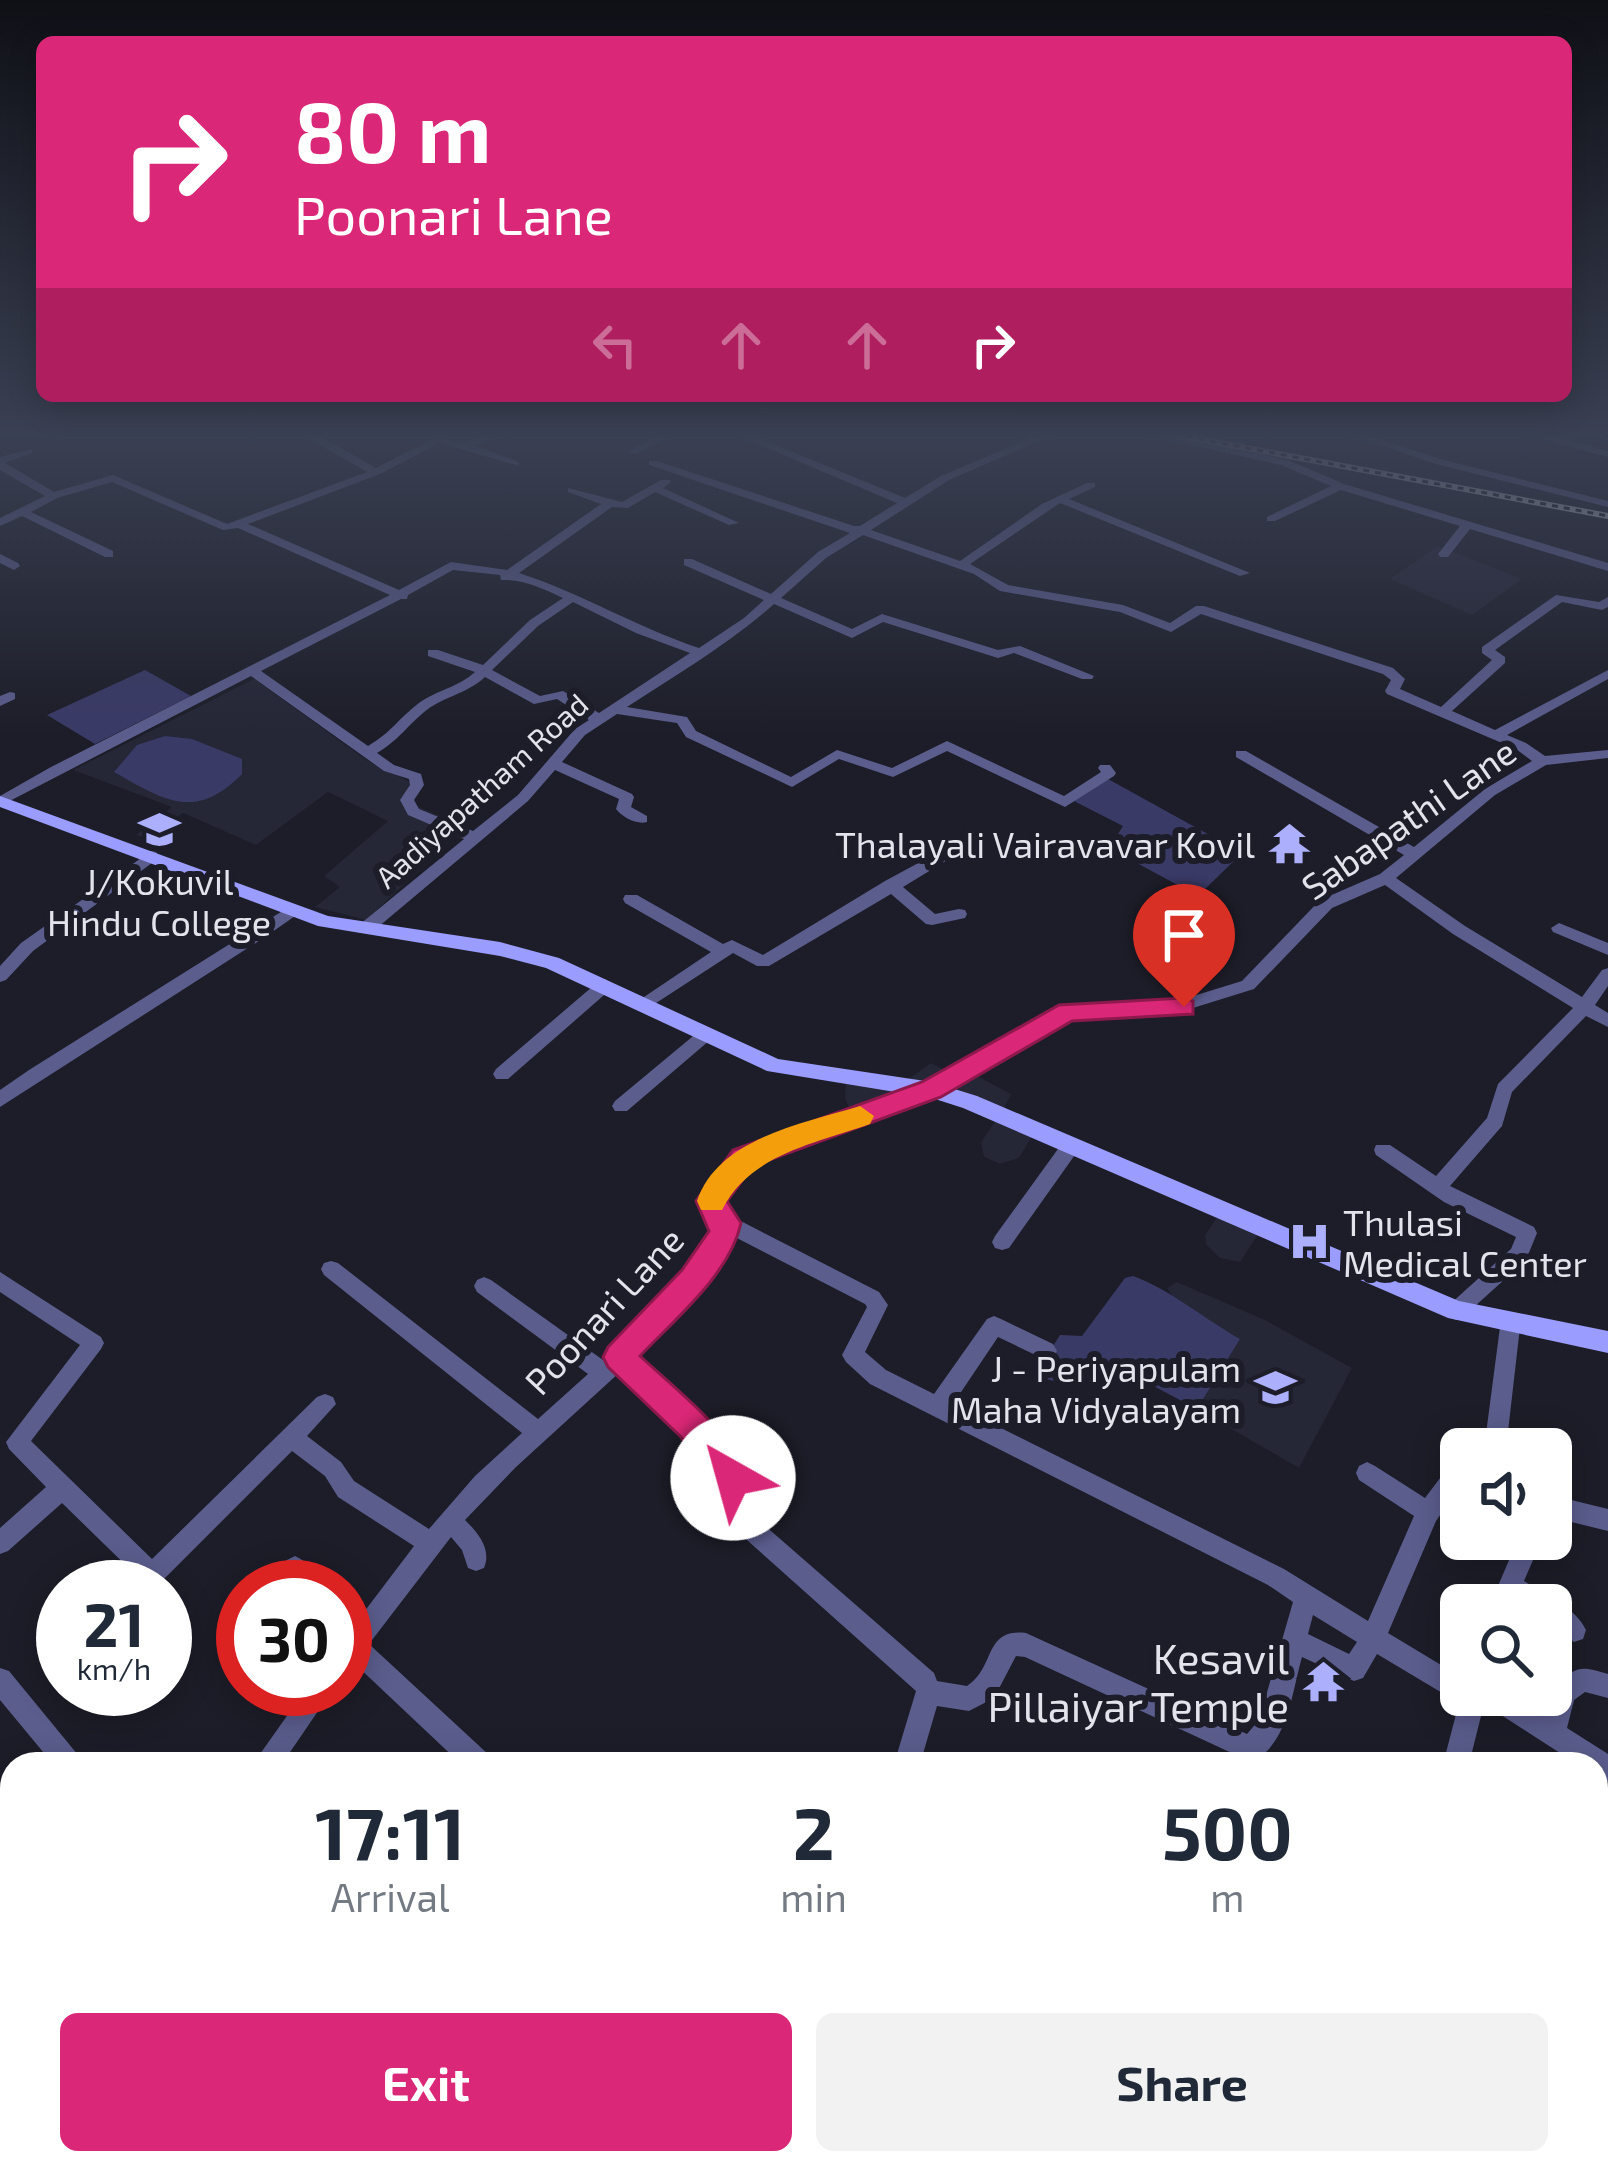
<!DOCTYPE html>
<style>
body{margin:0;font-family:"Exo 2",sans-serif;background:#f2f2f3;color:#1f2937;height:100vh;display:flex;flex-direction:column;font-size:45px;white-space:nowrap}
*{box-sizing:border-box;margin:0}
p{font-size:39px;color:#747a83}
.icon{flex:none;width:66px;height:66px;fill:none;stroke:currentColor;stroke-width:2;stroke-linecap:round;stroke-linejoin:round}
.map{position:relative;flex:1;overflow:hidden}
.sheet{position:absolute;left:0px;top:1752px;width:1608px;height:423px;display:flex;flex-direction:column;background:#fff;border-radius:36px 36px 0 0;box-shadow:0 6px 30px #0003}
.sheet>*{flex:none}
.hud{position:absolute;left:36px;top:36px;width:1536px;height:366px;border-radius:18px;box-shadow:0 6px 30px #0003;background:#db2777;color:#fff;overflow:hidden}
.buttons{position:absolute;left:1440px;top:1428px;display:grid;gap:24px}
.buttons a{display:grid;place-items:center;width:132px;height:132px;border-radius:18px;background:#fff;box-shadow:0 6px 30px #0003;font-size:60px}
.speed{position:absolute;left:36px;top:1560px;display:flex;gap:24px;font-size:60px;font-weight:700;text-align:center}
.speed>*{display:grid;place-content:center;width:156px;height:156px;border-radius:50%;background:#fff;box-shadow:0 6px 30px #0003;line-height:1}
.speed small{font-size:30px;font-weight:400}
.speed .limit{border:18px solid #d22;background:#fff;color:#111}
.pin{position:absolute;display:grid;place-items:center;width:102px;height:102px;color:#fff;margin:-123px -51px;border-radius:50% 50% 50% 0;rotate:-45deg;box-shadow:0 0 12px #0007}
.pin .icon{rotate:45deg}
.me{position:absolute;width:132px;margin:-66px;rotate:322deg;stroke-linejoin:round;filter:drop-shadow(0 0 9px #0008)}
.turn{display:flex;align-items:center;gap:42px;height:252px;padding:0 60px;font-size:54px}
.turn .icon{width:156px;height:156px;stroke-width:2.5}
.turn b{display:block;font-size:84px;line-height:102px}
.lanes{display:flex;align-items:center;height:114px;padding:0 60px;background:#0003;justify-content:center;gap:60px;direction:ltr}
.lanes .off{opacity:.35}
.eta{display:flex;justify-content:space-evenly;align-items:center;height:204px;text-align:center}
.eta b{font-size:72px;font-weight:700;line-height:84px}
.cta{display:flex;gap:24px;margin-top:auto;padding:24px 60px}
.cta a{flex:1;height:138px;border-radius:18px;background:#db2777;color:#fff;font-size:48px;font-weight:700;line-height:138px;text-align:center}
.cta a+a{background:#f2f2f3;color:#1f2937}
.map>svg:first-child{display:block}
</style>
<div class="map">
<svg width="1608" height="2174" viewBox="0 0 1608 2174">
<rect width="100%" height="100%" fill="#1c1d28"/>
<path fill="#252636" d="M1438,546L1522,579L1472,615L1390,579Z
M254,679L368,761L410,782L407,802L465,827L366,920L315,907L340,887L324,876L388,821L328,792L256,845L183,813L147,839L136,835L172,807L73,770Z
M931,1063L955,1075L964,1069L1011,1094L1000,1117L1035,1131L1019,1158L1000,1164L984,1157L981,1142L999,1116L932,1090L854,1118L845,1098L846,1080L900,1085Z
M1220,1213L1261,1230L1240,1262L1220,1258L1206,1244L1205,1235Z
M1177,1282L1265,1320L1352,1368L1299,1468L1197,1409L1240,1339L1177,1303L1167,1288Z"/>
<path fill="#3a3a67" d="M145,670L191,696L95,744L47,715Z
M165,736L192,739L242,759V774C196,821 165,801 114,772L137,745Z
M1108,779L1242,853L1198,896L1109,848L1123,826L1070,799Z
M1133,1276C1171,1290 1203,1318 1240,1339L1197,1409L1093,1354L1072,1386L1046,1379L1038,1370L1060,1335L1082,1336L1125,1278Z"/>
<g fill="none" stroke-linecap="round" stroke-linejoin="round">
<path fill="#5b5d8d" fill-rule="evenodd" d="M320,430H335L322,437L376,468L435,438L466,443L491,430H505L476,446L519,462V466L440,443L380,474L248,524L399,590L451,562L507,570L601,504L568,492V488L622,502L661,480H669L671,482L663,488L739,523L729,525L655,492L628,508L612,507L519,573C581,593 636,627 699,648L744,618L764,600L684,565V559H692L771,594L818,552L850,533L649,465V461H657L854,526H860L897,503L724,430H739L905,498L941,476L1049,430H1064L949,480L871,530L960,561L1042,504L1087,483H1095V487L1069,499L1250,573L1240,576L1060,503L970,564L1008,585L1123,605L1170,623L1196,606H1204L1393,668L1405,679L1400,689L1441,707L1492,660L1482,653V647L1556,595L1599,602L1608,597V607L1602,610L1562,602L1495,650L1505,657V663L1452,711L1495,730L1608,670V679L1507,735L1526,743L1545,756L1608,750V758L1546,765L1495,795L1396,878L1465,926L1582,997L1602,970L1608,968V986L1595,1005L1608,1013V1027L1586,1016L1512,1092L1502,1126L1450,1186L1534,1227L1537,1233L1526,1260L1463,1317L1456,1320L1449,1317L1446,1311L1449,1305L1511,1249L1516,1237L1444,1202L1376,1155L1374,1150L1376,1145H1390L1436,1176L1487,1118L1498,1084L1573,1008L1453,934L1385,885L1332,908L1254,989L1164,1017L1071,1018L938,1095L750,1163L724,1190L721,1200L733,1217L879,1292L888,1305L865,1352L886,1370L934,1394L987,1319L994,1316L1001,1319L1053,1344L1057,1351L1053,1358L1046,1360L998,1337L953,1404L1284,1569L1368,1621L1414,1516L1359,1480L1356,1473L1359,1466L1367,1462L1375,1466L1425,1498L1453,1461L1461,1458V1485L1436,1521L1388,1633L1461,1677V1695H1516L1545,1714L1554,1683C1580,1667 1578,1665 1608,1674V1698L1585,1692L1574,1700L1567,1728L1608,1754V1782L1596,1776V1764H1577L1484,1704L1469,1764H1443L1459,1703L1377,1654L1363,1678L1354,1681L1302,1657C1292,1691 1288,1746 1251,1762L1025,1657L1016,1656L994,1698L969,1711L937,1706L920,1764H894L916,1691L711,1508L708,1500L720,1474L620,1372L516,1467L465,1520C478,1533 492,1549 484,1568L476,1571L468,1568L462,1550L451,1537L369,1644L489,1755L493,1764H461L355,1664L345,1669V1637L414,1546L338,1497L325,1476L292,1451L160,1583L152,1587L144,1583L62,1503L8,1551L0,1554V1528L46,1487L9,1449L6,1442L80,1345L0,1292V1272L101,1337L104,1343L101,1349L31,1441L152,1559L317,1397L325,1394L333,1397L336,1404L307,1436L341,1462L354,1481L429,1529L475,1476L522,1433L324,1275L321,1269L324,1263L331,1261L338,1263L538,1419L588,1374L477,1292L474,1286L477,1280L484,1277L491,1280L603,1360C645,1319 692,1279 716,1224L701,1201L709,1181L736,1153L926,1085L1062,1008L1164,1005L1242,981L1320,900L1380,874L1404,855L1236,757V751H1246L1414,847L1485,789L1532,761L1516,749L1387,694L1385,691L1391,680L1383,674L1201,614L1171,632L1120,612L1000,591L974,574L863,535L826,558L781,598L852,629L882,614L998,650L1020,646L1094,676L1092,679H1082L1014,653L998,658L883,622L852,638L774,604C729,644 677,674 627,707L687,717L696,731L791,777L837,750L892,768L947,741L1064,796L1101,772L1098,768L1100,765H1110L1116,773L1114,776L1065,807L947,751L893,777L839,759L792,787L686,737L677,723L617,714L585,735L562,762L632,794L634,797L631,807L647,816V822C637,825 622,817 616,809L619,799L555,770L528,801L371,933H359L357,929L359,925L464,839L408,815L400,800L410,785L409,779L384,771L251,676L0,806V796L51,767L390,595L238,528L223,530L112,482L57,498L31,512L113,551V557H105L22,516L0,526V518L45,496L0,470V457L32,449V453L5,463L54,492L113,475L227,524L367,472L310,439V435ZM453,570L500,575L501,580C522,579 542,588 563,598L530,620L483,665L438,650H428V656L475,672C458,688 432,691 414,707C396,722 390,733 368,746L261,671L401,599H407L408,595ZM573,602L636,633L690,653L599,713L563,691L540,696L492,670L538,626ZM485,677L534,704L557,699L589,720L575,729L518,795L473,831L419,809L414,800L424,785L421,774L394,765L377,753C400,739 404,729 423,713C441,697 467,694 485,677ZM731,1235L865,1304L867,1307L842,1355L846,1362L870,1384L1268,1585L1293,1602L1259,1720L1247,1734L1026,1633C983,1628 996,1668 967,1686L937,1681L934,1673L732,1497L744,1472L741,1465L634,1358C671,1321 710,1283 731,1235ZM1313,1615L1357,1642L1349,1654L1308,1634Z
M667,430H681L636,454L627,452Z
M1123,430H1146L1288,460L1344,484L1608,563V571L1470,529L1448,557H1440L1438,554L1460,526L1341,490L1275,521H1267V517L1331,486L1281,465Z
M1200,430H1216L1221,434L1216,437Z
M1335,430H1351L1444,460L1608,501V507L1436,464Z
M1574,430H1592L1608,435V441Z
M1537,431L1608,451V457L1533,436L1532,434Z
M0,554L18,563L20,566L14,570L0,563Z
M10,692L15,693V699L0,706V696Z
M972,834L980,839L977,842L903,887L935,914L959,909L965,910L967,914L965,918L932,925L926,924L891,894L769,966H757L733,953L650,1007L644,1009L635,1003L711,952L625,903L623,899L625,895H637L723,944L732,940L763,955L885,881Z
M151,851L156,852L159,856L156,860L33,951L6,980L0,982V966L21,943Z
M292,905L298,906L300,910L298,914L262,939L0,1107V1090L29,1070Z
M1559,923L1608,943V955L1553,932L1551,928Z
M605,979L613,985L611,989L508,1079H496L493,1074L496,1069L599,981Z
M704,1030L710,1032L713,1036L710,1040L627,1111H615L612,1106L615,1101L698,1032Z
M1070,1140L1077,1142L1079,1147L1077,1152L1009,1248L1002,1250L995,1248L992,1242L995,1236L1063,1142Z
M1510,1318L1517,1321L1520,1327L1506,1449H1484L1500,1327L1503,1321Z
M1551,1495L1608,1509V1531L1551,1517Z
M1518,1539H1542L1524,1581C1545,1594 1575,1607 1586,1630L1583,1639L1574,1642L1551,1627V1605C1531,1605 1507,1608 1498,1586Z
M295,1556C308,1562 319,1574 325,1587H297L283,1568L287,1560Z
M0,1668L9,1671L78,1755L82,1764H53L0,1700Z
M306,1689H333L282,1764H253Z
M12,2075V2109L0,2115V2081Z
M505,2163H541L545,2174H510Z
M610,2163H646L641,2174H606Z
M833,2163H863L867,2174H837Z
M1241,2163H1272L1268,2174H1237Z
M1351,2163H1387L1391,2174H1356Z"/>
<path fill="#9a9cff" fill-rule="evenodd" d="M0,796L328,916L500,942L559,958L778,1059L932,1082L977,1096L1459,1301L1608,1331V1353L1448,1318L963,1108L932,1098L767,1071L546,968L500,956L318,926L0,807Z"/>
<defs>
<path id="rail" d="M1151,430L1608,516"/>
</defs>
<use href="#rail" stroke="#b4b5be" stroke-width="6"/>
<use href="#rail" stroke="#1c1d28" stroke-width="3" stroke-dasharray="6" stroke-linecap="butt"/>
</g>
<linearGradient id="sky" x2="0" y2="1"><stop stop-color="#0f1016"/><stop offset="0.59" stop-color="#3a4053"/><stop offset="1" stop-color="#3a4053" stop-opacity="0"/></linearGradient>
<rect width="1608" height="735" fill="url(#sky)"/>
<path fill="#db2777" stroke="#8e194d" stroke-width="3" d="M1184,998L1193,1001V1014L1072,1021L941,1097L753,1166L727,1201L741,1223C730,1274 675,1319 640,1356C678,1391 728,1429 750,1478L745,1489L733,1494L721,1489L680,1436L608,1367L603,1357L608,1347L682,1270L709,1231L696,1201L733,1150L922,1082L1059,1005Z"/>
<path fill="#f59e0b" d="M860,1106L874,1116L870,1124C814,1144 750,1154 722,1210H701L697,1201C718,1138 802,1124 860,1106Z"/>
<defs>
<symbol id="school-bare" viewBox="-9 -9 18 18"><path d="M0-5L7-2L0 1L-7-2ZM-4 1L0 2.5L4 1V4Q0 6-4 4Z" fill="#acaffb" stroke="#1c1d28" stroke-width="2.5" paint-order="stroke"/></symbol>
<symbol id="temple-bare" viewBox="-9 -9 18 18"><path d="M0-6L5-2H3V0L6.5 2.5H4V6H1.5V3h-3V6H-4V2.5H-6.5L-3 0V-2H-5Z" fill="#acaffb" stroke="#1c1d28" stroke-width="2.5" paint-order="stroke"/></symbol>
<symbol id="hospital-bare" viewBox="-9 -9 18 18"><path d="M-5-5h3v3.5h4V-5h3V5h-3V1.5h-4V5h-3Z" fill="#acaffb" stroke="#1c1d28" stroke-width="2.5" paint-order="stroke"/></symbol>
</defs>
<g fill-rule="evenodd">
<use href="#school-bare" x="130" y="800" width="59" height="59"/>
<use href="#temple-bare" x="1260" y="814" width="59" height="59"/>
<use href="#hospital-bare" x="1280" y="1212" width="59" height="59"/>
<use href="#school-bare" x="1246" y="1358" width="59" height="59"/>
<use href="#temple-bare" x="1294" y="1652" width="59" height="59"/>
</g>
<g text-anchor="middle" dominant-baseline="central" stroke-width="12" stroke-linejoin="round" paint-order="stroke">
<g font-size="30" fill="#e2e3eb" stroke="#1c1d28">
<text transform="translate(481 790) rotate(-42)">Aadiyapatham Road</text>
</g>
<g font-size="36" fill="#e2e3eb" stroke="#1c1d28">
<text transform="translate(1408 818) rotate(-35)">Sabapathi Lane</text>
<text transform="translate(603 1310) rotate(-47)">Poonari Lane</text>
</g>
<g font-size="36" fill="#e2e3eb" stroke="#1c1d28" text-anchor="end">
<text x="1255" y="843">Thalayali Vairavavar Kovil</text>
<text x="159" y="880" text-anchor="middle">J/Kokuvil<tspan x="159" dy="41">Hindu College</tspan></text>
<text x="1343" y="1221" text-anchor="start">Thulasi<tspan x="1343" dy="41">Medical Center</tspan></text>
<text x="1241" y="1367">J - Periyapulam<tspan x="1241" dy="41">Maha Vidyalayam</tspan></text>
</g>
<g font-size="42" fill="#e2e3eb" stroke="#1c1d28" text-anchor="end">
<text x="1289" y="1657">Kesavil<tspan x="1289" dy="48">Pillaiyar Temple</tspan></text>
</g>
</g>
</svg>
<div class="buttons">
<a><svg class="icon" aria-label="sound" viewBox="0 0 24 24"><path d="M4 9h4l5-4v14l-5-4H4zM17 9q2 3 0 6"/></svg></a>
<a><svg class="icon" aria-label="search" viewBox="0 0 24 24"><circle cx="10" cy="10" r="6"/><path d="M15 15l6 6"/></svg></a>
</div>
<div class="speed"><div>21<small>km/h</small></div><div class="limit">30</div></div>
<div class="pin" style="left:1184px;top:1007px;background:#d93025"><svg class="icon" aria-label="arrive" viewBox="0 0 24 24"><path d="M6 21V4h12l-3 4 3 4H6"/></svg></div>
<svg class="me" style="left:733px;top:1478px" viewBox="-20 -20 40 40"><circle r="19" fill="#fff"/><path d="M0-13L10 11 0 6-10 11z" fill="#db2777"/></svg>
<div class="hud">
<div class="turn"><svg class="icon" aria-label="right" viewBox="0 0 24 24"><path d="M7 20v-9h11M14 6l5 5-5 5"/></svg><div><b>80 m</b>Poonari Lane</div></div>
<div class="lanes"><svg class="icon off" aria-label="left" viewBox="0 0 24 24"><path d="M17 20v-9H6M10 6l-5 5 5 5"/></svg><svg class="icon off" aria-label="ahead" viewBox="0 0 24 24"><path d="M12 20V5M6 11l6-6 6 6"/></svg><svg class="icon off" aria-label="ahead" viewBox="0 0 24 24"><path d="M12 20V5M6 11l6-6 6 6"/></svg><svg class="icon" aria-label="right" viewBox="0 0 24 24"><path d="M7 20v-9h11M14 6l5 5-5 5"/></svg></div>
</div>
<section class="sheet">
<div class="eta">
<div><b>17:11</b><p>Arrival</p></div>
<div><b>2</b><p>min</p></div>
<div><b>500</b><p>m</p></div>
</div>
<div class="cta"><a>Exit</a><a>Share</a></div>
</section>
</div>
